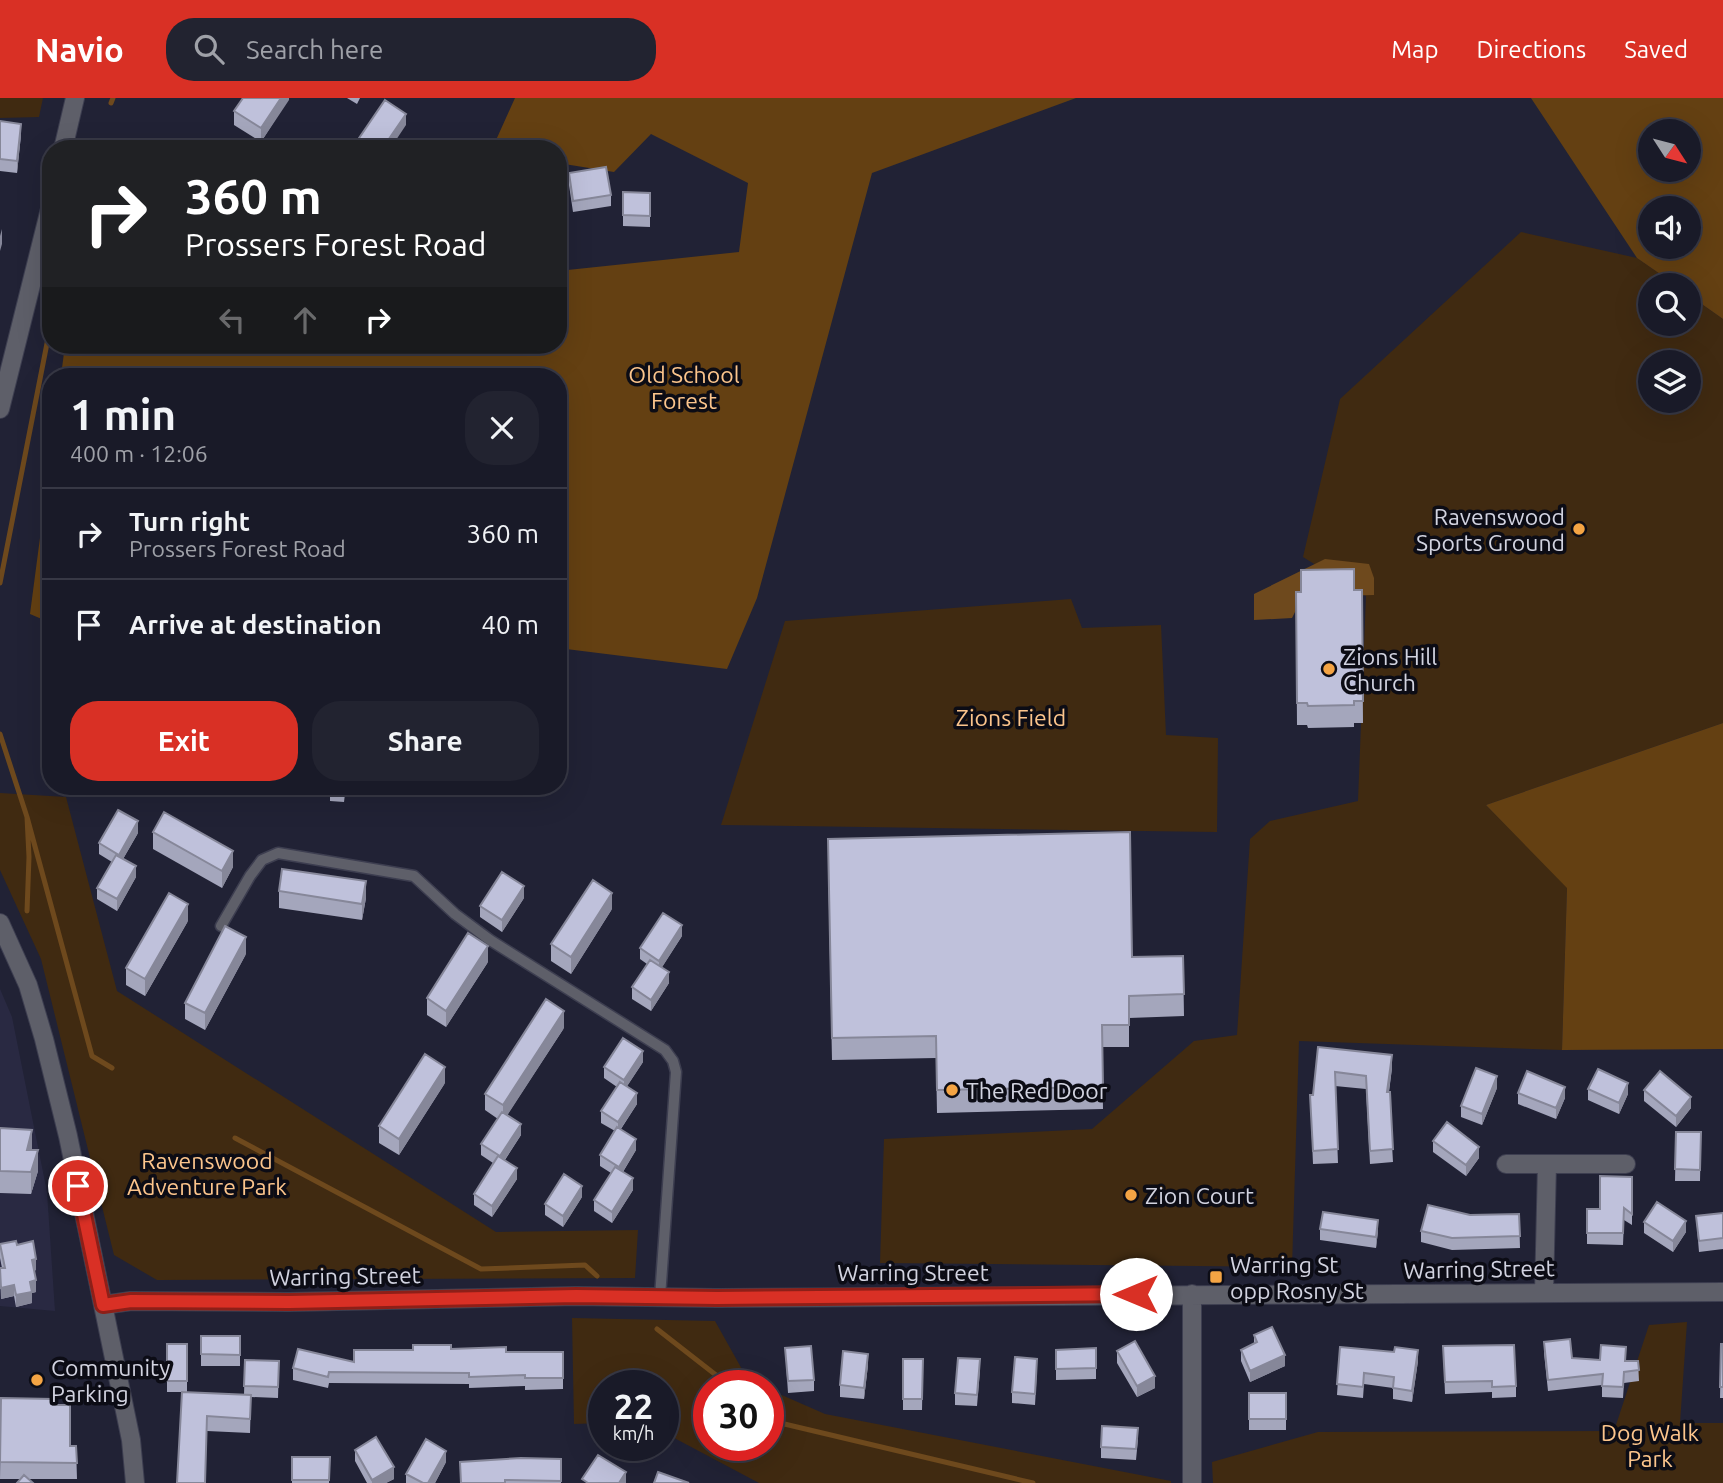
<!DOCTYPE html>
<meta charset="utf-8">
<style>
body{margin:0;font-family:Ubuntu,sans-serif;background:#222330;color:#f1f3f6;height:100vh;display:flex;flex-direction:column;font-size:26px;white-space:nowrap}
*{box-sizing:border-box;margin:0}
p{font-size:23px;color:#9fa1a8}
.icon{flex:none;width:38px;height:38px;fill:none;stroke:currentColor;stroke-width:2;stroke-linecap:round;stroke-linejoin:round}
.map{position:relative;flex:1;overflow:hidden}
.panel{position:absolute;left:42px;top:270px;width:525px;height:427px;display:flex;flex-direction:column;background:#191a28;border-radius:28px;box-shadow:0 7px 28px #0002,0 0 0 2px #373845}
.panel>*{flex:none}
.hud{position:absolute;left:42px;top:42px;width:525px;height:214px;border-radius:28px;box-shadow:0 7px 28px #0002,0 0 0 2px #373845;background:#202124;color:#fff;overflow:hidden}
.needle{width:46px;rotate:126deg}
.tools{position:absolute;left:1638px;top:21px;display:grid;gap:14px}
.tools a{display:grid;place-items:center;width:63px;height:63px;border-radius:50%;background:#191a28;box-shadow:0 7px 28px #0002,0 0 0 2px #373845;font-size:35px}
.speed{position:absolute;left:588px;top:1272px;display:flex;gap:14px;font-size:35px;font-weight:700;text-align:center}
.speed>*{display:grid;place-content:center;width:91px;height:91px;border-radius:50%;background:#191a28;box-shadow:0 7px 28px #0002,0 0 0 2px #373845;line-height:1}
.speed small{font-size:18px;font-weight:400}
.speed .limit{border:10px solid #d22;background:#fff;color:#111}
.pin{position:absolute;display:grid;place-items:center;width:60px;height:60px;color:#fff;margin:-30px;border:4px solid #fff;border-radius:50%;box-shadow:0 2px 7px #0007}
.me{position:absolute;width:77px;margin:-38px;rotate:270deg;stroke-linejoin:round;filter:drop-shadow(0 0 5px #0008)}
.turn{display:flex;align-items:center;gap:24px;height:147px;padding:0 28px;font-size:32px}
.turn .icon{width:91px;height:91px;stroke-width:2.5}
.turn b{display:block;font-size:49px;line-height:60px}
.lanes{display:flex;align-items:center;height:66px;padding:0 28px;background:#0003;justify-content:center;gap:35px;direction:ltr}
.lanes .off{opacity:.35}
.round{display:grid;place-items:center;flex:none;width:74px;height:74px;border-radius:28px;background:#222330}
.headline{display:flex;align-items:center;justify-content:space-between;height:119px;padding:0 28px}
h1{font-size:42px;font-weight:700;line-height:52px}
.action{display:flex;gap:14px;margin-top:auto;padding:14px 28px}
.action a{flex:1;height:80px;border-radius:28px;background:#d93025;color:#fff;font-size:28px;font-weight:700;line-height:80px;text-align:center}
.action a+a{background:#222330;color:#f1f3f6}
ul{padding:0;list-style:none}
li{display:flex;align-items:center;gap:21px;height:91px;padding:0 28px;border-top:2px solid #373845}
li div{flex:1}
li b{display:block;font-size:26px}
li em{font-style:normal}
header{display:flex;align-items:center;gap:42px;box-sizing:border-box;height:98px;padding:0 35px;background:#d93025;color:#fff}
header strong{font-size:33px}
nav{display:flex;gap:38px;margin-inline-start:auto;font-size:24px}
.search{width:490px;height:63px;background:#222330;display:flex;align-items:center;gap:18px;box-sizing:border-box;padding:0 24px;border-radius:28px;color:#9fa1a8;font-size:26px}
.map>svg:first-child{display:block}
</style>
<header>
<strong>Navio</strong>
<div class="search"><svg class="icon" aria-label="search" viewBox="0 0 24 24"><circle cx="10" cy="10" r="6"/><path d="M15 15l6 6"/></svg>Search here</div>
<nav><a>Map</a><a>Directions</a><a>Saved</a></nav>
</header>
<div class="map">
<svg width="1723" height="1385" viewBox="0 0 1723 1385">
<rect width="100%" height="100%" fill="#212235"/>
<path fill="#292942" d="M0,891L12,919L47,1094L55,1213L0,1208Z"/>
<path fill="#402a11" fill-rule="evenodd" d="M0,0H43L39,19L0,20Z
M1521,134L1637,160L1676,187H1650V226H1689V197L1723,221V625L1486,707L1567,789L1562,952L1299,943L1292,1169L880,1165L884,1041L1092,1031L1194,943L1237,937L1250,741L1270,723L1358,703L1366,498L1303,459L1340,301ZM1650,264H1689V303H1650Z
M1071,501L1082,530L1161,527L1166,637L1218,640L1217,734L721,727L785,523Z
M0,695L66,699L117,893L496,1134L638,1132L635,1180L157,1182L114,1157L41,861L0,772Z
M572,1220L715,1223L748,1282L762,1288H709V1348H768V1291L825,1316L1171,1383V1385H759L663,1334V1288H604V1325L574,1326Z
M1687,1224L1680,1325H1723V1385H1213L1212,1364L1318,1334L1614,1333L1649,1227Z"/>
<path fill="#644012" fill-rule="evenodd" d="M515,0H1076L872,75L757,500L727,571L558,550V278H61L65,247H558V173L739,154L748,85L651,36L614,74L558,65V51H492Z
M1531,0H1723V221L1689,197V187H1676L1637,160ZM1650,33H1689V72H1650ZM1650,110H1689V149H1650Z
M51,356V525L30,516Z
M1723,625V951L1562,952L1567,790L1486,707Z"/>
<path fill="#6e491d" d="M1325,461L1369,466L1374,480V497L1296,499L1295,514L1292,520L1254,522V496Z"/>
<g fill="none" stroke-linecap="round" stroke-linejoin="round">
<path stroke="#6e491d" stroke-width="5" d="M111,5L113,0
M91,51L92,48
M0,485L51,225
M0,636L27,719L29,759L27,813
M27,719L92,958L112,970
M235,1040L481,1171L585,1167L597,1178
M657,1231L730,1288
M768,1317L776,1324L1033,1385"/>
<defs>
<path id="service" d="M221,828L250,778L262,762L278,755L414,778L455,816L490,842L665,952L673,963L676,974L660,1199"/>
<path id="minor" d="M0,825L28,887L44,941L68,1038L131,1342L135,1385
M1506,1066H1626
M1544,1194L1547,1066
M103,1207L131,1203L289,1204L576,1198L717,1200L1723,1194
M1192,1385V1196"/>
<path id="tertiary" d="M63,51L75,0
M0,311L51,107"/>
</defs>
<use href="#service" stroke="#3d3e50" stroke-width="13"/>
<use href="#minor" stroke="#3d3e50" stroke-width="20"/>
<use href="#tertiary" stroke="#3d3e50" stroke-width="20"/>
<use href="#service" stroke="#5e5f69" stroke-width="10"/>
<use href="#minor" stroke="#5e5f69" stroke-width="18"/>
<use href="#tertiary" stroke="#5e5f69" stroke-width="18"/>
</g>
<path fill="#a4a6bc" d="M289,0L261,44L234,27V13Z
M347,0H360L357,6Z
M0,23L21,37L17,75L0,73Z
M569,75L611,97V108L573,114L569,87Z
M623,94L650,95V129L623,128Z
M1362,492L1363,625H1354V629L1308,630L1307,627H1297L1296,494Z
M309,688H346L344,704L330,703V692L309,689Z
M153,734L233,769L222,790L153,751Z
M138,735L123,761L136,779L117,813L97,801V790L112,764L99,756V745Z
M828,763L1132,859L1183,858L1184,918L1129,920V949H1102L1103,1011L937,1015L936,960L832,962Z
M279,793L366,800L362,822L279,810Z
M524,800L502,834L480,819V808Z
M612,811L571,876L551,863V846Z
M188,823L145,898L126,887V870Z
M682,838L662,869L669,885L651,913L632,901V889L647,866L640,861V850Z
M246,856L205,932L185,921V905Z
M488,864L446,929L427,917V900Z
M564,930L507,1017L521,1037L505,1062L517,1081L492,1119L474,1107V1096L493,1065L481,1057V1046L498,1021L485,1012V996Z
M1318,949L1392,970L1389,994L1393,1064L1370,1066L1366,991L1335,988L1338,1065L1313,1066L1310,997H1313Z
M643,964L627,988L637,1006L621,1031L636,1052L623,1074L633,1092L612,1125L594,1113V1102L611,1075L600,1068V1057L615,1033L601,1025V1013L617,989L604,980V969Z
M445,985L399,1057L379,1045V1028Z
M1497,990L1482,1027L1461,1019V1008Z
M1588,991L1628,996L1619,1016L1588,1002Z
M1644,992L1691,1010L1676,1029L1644,1003Z
M1518,995L1565,1000L1556,1021L1518,1006Z
M0,1030L32,1052L38,1073L31,1096L0,1095Z
M1676,1034H1701L1700,1083H1675Z
M1433,1043L1479,1060L1466,1078L1433,1054Z
M1632,1079V1127L1624,1122L1623,1147L1587,1146V1111H1600Z
M582,1099L563,1129L545,1117V1106Z
M1723,1115V1151L1699,1154L1696,1118Z
M1519,1116L1520,1150L1452,1152L1421,1144V1133L1470,1117Z
M1644,1124L1686,1134L1673,1154L1644,1135Z
M1320,1131L1378,1133L1376,1150L1320,1142Z
M0,1146L17,1147L36,1172L34,1173L36,1194L32,1195V1205L16,1209L14,1198L1,1201L0,1170H2L0,1160Z
M1254,1237L1285,1268L1250,1284L1241,1263V1252L1254,1246Z
M201,1238H240V1268H201Z
M1544,1244L1572,1260L1638,1263L1639,1283L1624,1285L1623,1300L1602,1299V1287L1548,1293L1544,1255Z
M167,1246H187V1294L244,1297L245,1262L279,1263L278,1300L251,1299L250,1335L207,1333L182,1294H167Z
M1721,1246H1723V1300H1720Z
M1443,1248L1516,1288V1299L1492,1300V1294L1445,1296Z
M1340,1249L1418,1263L1412,1304L1393,1301V1290L1364,1286L1363,1300L1337,1297Z
M785,1250L814,1282V1293L788,1295Z
M451,1251L506,1254H563V1291L525,1292V1288L469,1290V1286L329,1285L328,1290L293,1282V1270L354,1264Z
M1056,1252L1096,1270V1281L1056,1282Z
M1117,1253L1155,1290L1137,1299L1117,1265Z
M903,1261H923L922,1312H903Z
M868,1267L864,1301L840,1299V1287Z
M980,1272L977,1308L955,1307V1295Z
M1037,1272L1035,1307L1012,1305V1294Z
M1249,1295H1286V1332H1249Z
M1,1300L53,1307L70,1348H76L77,1381H0Z
M1138,1341L1136,1362L1101,1360V1349Z
M355,1352L394,1381L386,1385H367L355,1363Z
M292,1359H330L329,1385H292Z
M561,1361V1385H461L460,1364Z
M446,1364L435,1385H406V1376Z"/>
<path fill="#868799" d="M281,0H289V2L261,44V30Z
M406,16V27L390,51H382Z
M21,26V37L17,75V63Z
M2,131V146L0,153V138Z
M138,723V735L119,768V757Z
M233,753V769L222,790V773Z
M136,768V779L117,813V801Z
M366,783V800L362,822V806Z
M524,788V800L502,834V822Z
M612,795V811L571,876V859Z
M188,806V823L145,898V881Z
M682,827V838L659,874V863Z
M246,839V856L205,932V915Z
M488,848V864L446,929V913Z
M669,874V885L651,913V902Z
M564,913V930L503,1024V1007Z
M643,953V964L624,993V982Z
M1392,957V970L1387,1007V994Z
M445,969V985L399,1057V1041Z
M1497,978V990L1482,1027V1016Z
M1628,985V996L1619,1016V1005Z
M1565,989V1000L1556,1021V1010Z
M637,995V1006L618,1035V1024Z
M1691,999V1010L1676,1029V1018Z
M521,1026V1037L500,1069V1058Z
M32,1032V1054L27,1052Z
M636,1041V1052L619,1080V1069Z
M1479,1049V1060L1466,1078V1067Z
M38,1052V1073L31,1096V1074Z
M517,1070V1081L492,1119V1108Z
M633,1080V1092L612,1125V1114Z
M582,1088V1099L563,1129V1118Z
M1378,1122V1133L1376,1150V1139Z
M1686,1123V1134L1673,1154V1143Z
M36,1161V1172L32,1173V1162Z
M36,1182V1194L32,1195V1205L16,1209V1197L30,1184Z
M14,1187V1198L1,1201V1190Z
M1418,1252V1263L1412,1304V1293Z
M868,1256V1267L864,1301V1290Z
M1285,1257V1268L1250,1284V1273Z
M1155,1278V1290L1137,1299V1288Z
M446,1353V1364L435,1385H428Z
M394,1369V1381L386,1385H372V1382Z
M626,1374V1385H619Z"/>
<path fill="#bfc1db" stroke="#868799" stroke-width="2" d="M243,0H281L261,30L234,13Z
M385,2L406,16L382,51H362L355,46Z
M0,23L21,26L17,63L0,61Z
M606,69L611,97L573,103L569,75Z
M623,94L650,95V118L623,117Z
M1354,471V492H1362L1363,603H1354V607L1308,608L1307,605H1297L1296,494H1301V472Z
M330,688H345L344,693L330,691Z
M118,712L138,723L119,757L99,745Z
M164,714L233,753L222,773L153,734Z
M1130,734L1132,859L1183,858L1184,896L1129,898V927H1102L1103,989L937,992L936,938L832,940L828,741Z
M116,757L136,768L117,801L97,790Z
M282,771L366,783L362,806L279,793Z
M502,774L524,788L502,822L480,808Z
M593,782L612,795L571,859L551,846Z
M169,795L188,806L145,881L126,870Z
M663,815L682,827L659,863L640,850Z
M225,828L246,839L205,915L185,905Z
M468,835L488,848L446,913L427,900Z
M650,862L669,874L651,902L632,889Z
M546,901L564,913L503,1007L485,996Z
M623,940L643,953L624,982L604,969Z
M1318,949L1392,957L1387,994H1390L1393,1051L1370,1053L1366,978L1335,974L1338,1051L1313,1053L1310,997H1313Z
M425,956L445,969L399,1041L379,1028Z
M1476,970L1497,978L1482,1016L1461,1008Z
M1598,971L1628,985L1619,1005L1588,991Z
M1527,973L1565,989L1556,1010L1518,995Z
M1660,973L1691,999L1676,1018L1644,992Z
M620,984L637,995L618,1024L601,1013Z
M502,1014L521,1026L500,1058L481,1046Z
M1447,1024L1479,1049L1466,1067L1433,1043Z
M617,1029L636,1041L619,1069L600,1057Z
M0,1030L32,1032L27,1052H38L31,1074L0,1073Z
M1676,1034H1701L1700,1072L1675,1071Z
M498,1058L517,1070L492,1108L474,1096Z
M615,1069L633,1080L612,1114L594,1102Z
M564,1076L582,1088L563,1118L545,1106Z
M1600,1078L1632,1079V1116L1624,1110L1623,1135H1587V1111H1600Z
M1657,1104L1686,1123L1673,1143L1644,1124Z
M1428,1107L1470,1117L1519,1116L1520,1138L1452,1140L1421,1133Z
M1323,1114L1378,1122L1376,1139L1320,1131Z
M1723,1115V1140L1699,1143L1696,1118Z
M16,1143L17,1147L33,1143L36,1161L32,1162L36,1182L30,1184L32,1194L16,1197L14,1187L1,1190L0,1170H5L0,1146Z
M1272,1229L1285,1257L1250,1273L1241,1252L1257,1244L1254,1237Z
M201,1238H240V1257L201,1256Z
M1570,1241L1572,1260L1600,1262L1601,1247L1626,1249L1625,1263H1638L1639,1272L1624,1274L1623,1289L1602,1288L1603,1276L1548,1282L1544,1244Z
M1135,1243L1155,1278L1137,1288L1117,1253Z
M167,1246H187V1283H167Z
M1721,1246H1723V1289H1720Z
M413,1247H451V1251L506,1249V1254H563V1280H525V1277L469,1279V1275L329,1274L328,1279L293,1270L298,1251L354,1264V1252H413Z
M1514,1247L1516,1288L1492,1289V1283L1445,1284L1443,1248Z
M811,1248L814,1282L788,1283L785,1250Z
M1340,1249L1394,1254L1395,1249L1418,1252L1412,1293L1393,1290L1394,1279L1364,1275L1363,1289L1337,1286Z
M1096,1250V1270L1056,1271V1252Z
M843,1253L868,1256L864,1290L840,1287Z
M1015,1259L1037,1261L1035,1296L1012,1294Z
M958,1260L980,1261L977,1297L955,1295Z
M903,1261H923L922,1301H903Z
M245,1262L279,1263L278,1289L244,1288Z
M182,1294L251,1297L250,1321L207,1318L205,1385H177Z
M1249,1295H1286V1321H1249Z
M1,1300L53,1301V1307H70V1348H76L77,1365L0,1364Z
M1102,1328L1138,1330L1136,1351L1101,1349Z
M376,1339L394,1369L372,1382L355,1352Z
M426,1341L446,1353L428,1385H423L406,1376Z
M598,1357L626,1374L619,1385H588L582,1381Z
M292,1359H330L329,1382H292Z
M521,1360L561,1361V1383L505,1382V1385H461L460,1364Z
M658,1374L689,1385H654Z
M24,1377L33,1385H17Z"/>
<g fill="none" stroke-linecap="round" stroke-linejoin="round">
<defs>
<path id="route" d="M78,1088L103,1207L131,1203L289,1204L576,1198L717,1200L1136,1196"/>
</defs>
<use href="#route" stroke="#8d1f18" stroke-width="18"/>
<use href="#route" stroke="#d93025" stroke-width="12"/>
</g>
<g fill="#f4a444" stroke="#0c0c15" stroke-width="2.5">
<circle cx="1579" cy="431" r="7"/>
<circle cx="1329" cy="571" r="7"/>
<circle cx="952" cy="992" r="7"/>
<circle cx="1131" cy="1097" r="7"/>
<rect x="1209" y="1172" width="14" height="14" rx="3.5"/>
<circle cx="37" cy="1282" r="7"/>
</g>
<g text-anchor="middle" dominant-baseline="central" stroke-width="7" stroke-linejoin="round" paint-order="stroke">
<g font-size="23" fill="#fcc58c" stroke="#0c0c15">
<text x="684" y="276">Old School<tspan x="684" dy="26">Forest</tspan></text>
<text x="1011" y="619">Zions Field</text>
<text x="207" y="1062">Ravenswood<tspan x="207" dy="26">Adventure Park</tspan></text>
<text x="1650" y="1334">Dog Walk<tspan x="1650" dy="26">Park</tspan></text>
</g>
<g font-size="23" fill="#d2d3e0" stroke="#0c0c15" text-anchor="start">
<text x="1565" y="418" text-anchor="end">Ravenswood<tspan x="1565" dy="26">Sports Ground</tspan></text>
<text x="1343" y="558">Zions Hill<tspan x="1343" dy="26">Church</tspan></text>
<text x="966" y="992">The Red Door</text>
<text x="1145" y="1097">Zion Court</text>
<text x="1230" y="1166">Warring St<tspan x="1230" dy="26">opp Rosny St</tspan></text>
<text x="51" y="1269">Community<tspan x="51" dy="26">Parking</tspan></text>
</g>
<g font-size="23" fill="#d2d3e0" stroke="#0c0c15">
<text transform="translate(1479 1171) rotate(-1)">Warring Street</text>
<text x="913" y="1174">Warring Street</text>
<text transform="translate(345 1178) rotate(-1)">Warring Street</text>
</g>
</g>
</svg>
<div class="tools">
<a><svg class="needle" viewBox="-14 -14 28 28"><path d="M0-13l5 13h-10z" fill="#e53935"/><path d="M0 13l5-13h-10z" fill="#9fa1a8"/></svg></a>
<a><svg class="icon" aria-label="sound" viewBox="0 0 24 24"><path d="M4 9h4l5-4v14l-5-4H4zM17 9q2 3 0 6"/></svg></a>
<a><svg class="icon" aria-label="search" viewBox="0 0 24 24"><circle cx="10" cy="10" r="6"/><path d="M15 15l6 6"/></svg></a>
<a><svg class="icon" aria-label="layers" viewBox="0 0 24 24"><path d="M12 4l9 5-9 5-9-5zM3 14l9 5 9-5"/></svg></a>
</div>
<div class="speed"><div>22<small>km/h</small></div><div class="limit">30</div></div>
<div class="pin" style="left:78px;top:1088px;background:#d93025"><svg class="icon" aria-label="arrive" viewBox="0 0 24 24"><path d="M6 21V4h12l-3 4 3 4H6"/></svg></div>
<svg class="me" style="left:1136px;top:1196px" viewBox="-20 -20 40 40"><circle r="19" fill="#fff"/><path d="M0-13L10 11 0 6-10 11z" fill="#d93025"/></svg>
<div class="hud">
<div class="turn"><svg class="icon" aria-label="right" viewBox="0 0 24 24"><path d="M7 20v-9h11M14 6l5 5-5 5"/></svg><div><b>360 m</b>Prossers Forest Road</div></div>
<div class="lanes"><svg class="icon off" aria-label="left" viewBox="0 0 24 24"><path d="M17 20v-9H6M10 6l-5 5 5 5"/></svg><svg class="icon off" aria-label="ahead" viewBox="0 0 24 24"><path d="M12 20V5M6 11l6-6 6 6"/></svg><svg class="icon" aria-label="right" viewBox="0 0 24 24"><path d="M7 20v-9h11M14 6l5 5-5 5"/></svg></div>
</div>
<section class="panel">
<div class="headline"><div><h1>1 min</h1><p>400 m · 12:06</p></div><a class="round"><svg class="icon" aria-label="close" viewBox="0 0 24 24"><path d="M6 6l12 12M18 6L6 18"/></svg></a></div>
<ul>
<li><svg class="icon" aria-label="right" viewBox="0 0 24 24"><path d="M7 20v-9h11M14 6l5 5-5 5"/></svg><div><b>Turn right</b><p>Prossers Forest Road</p></div><em>360 m</em></li>
<li><svg class="icon" aria-label="arrive" viewBox="0 0 24 24"><path d="M6 21V4h12l-3 4 3 4H6"/></svg><div><b>Arrive at destination</b></div><em>40 m</em></li>
</ul>
<div class="action"><a>Exit</a><a>Share</a></div>
</section>
</div>
